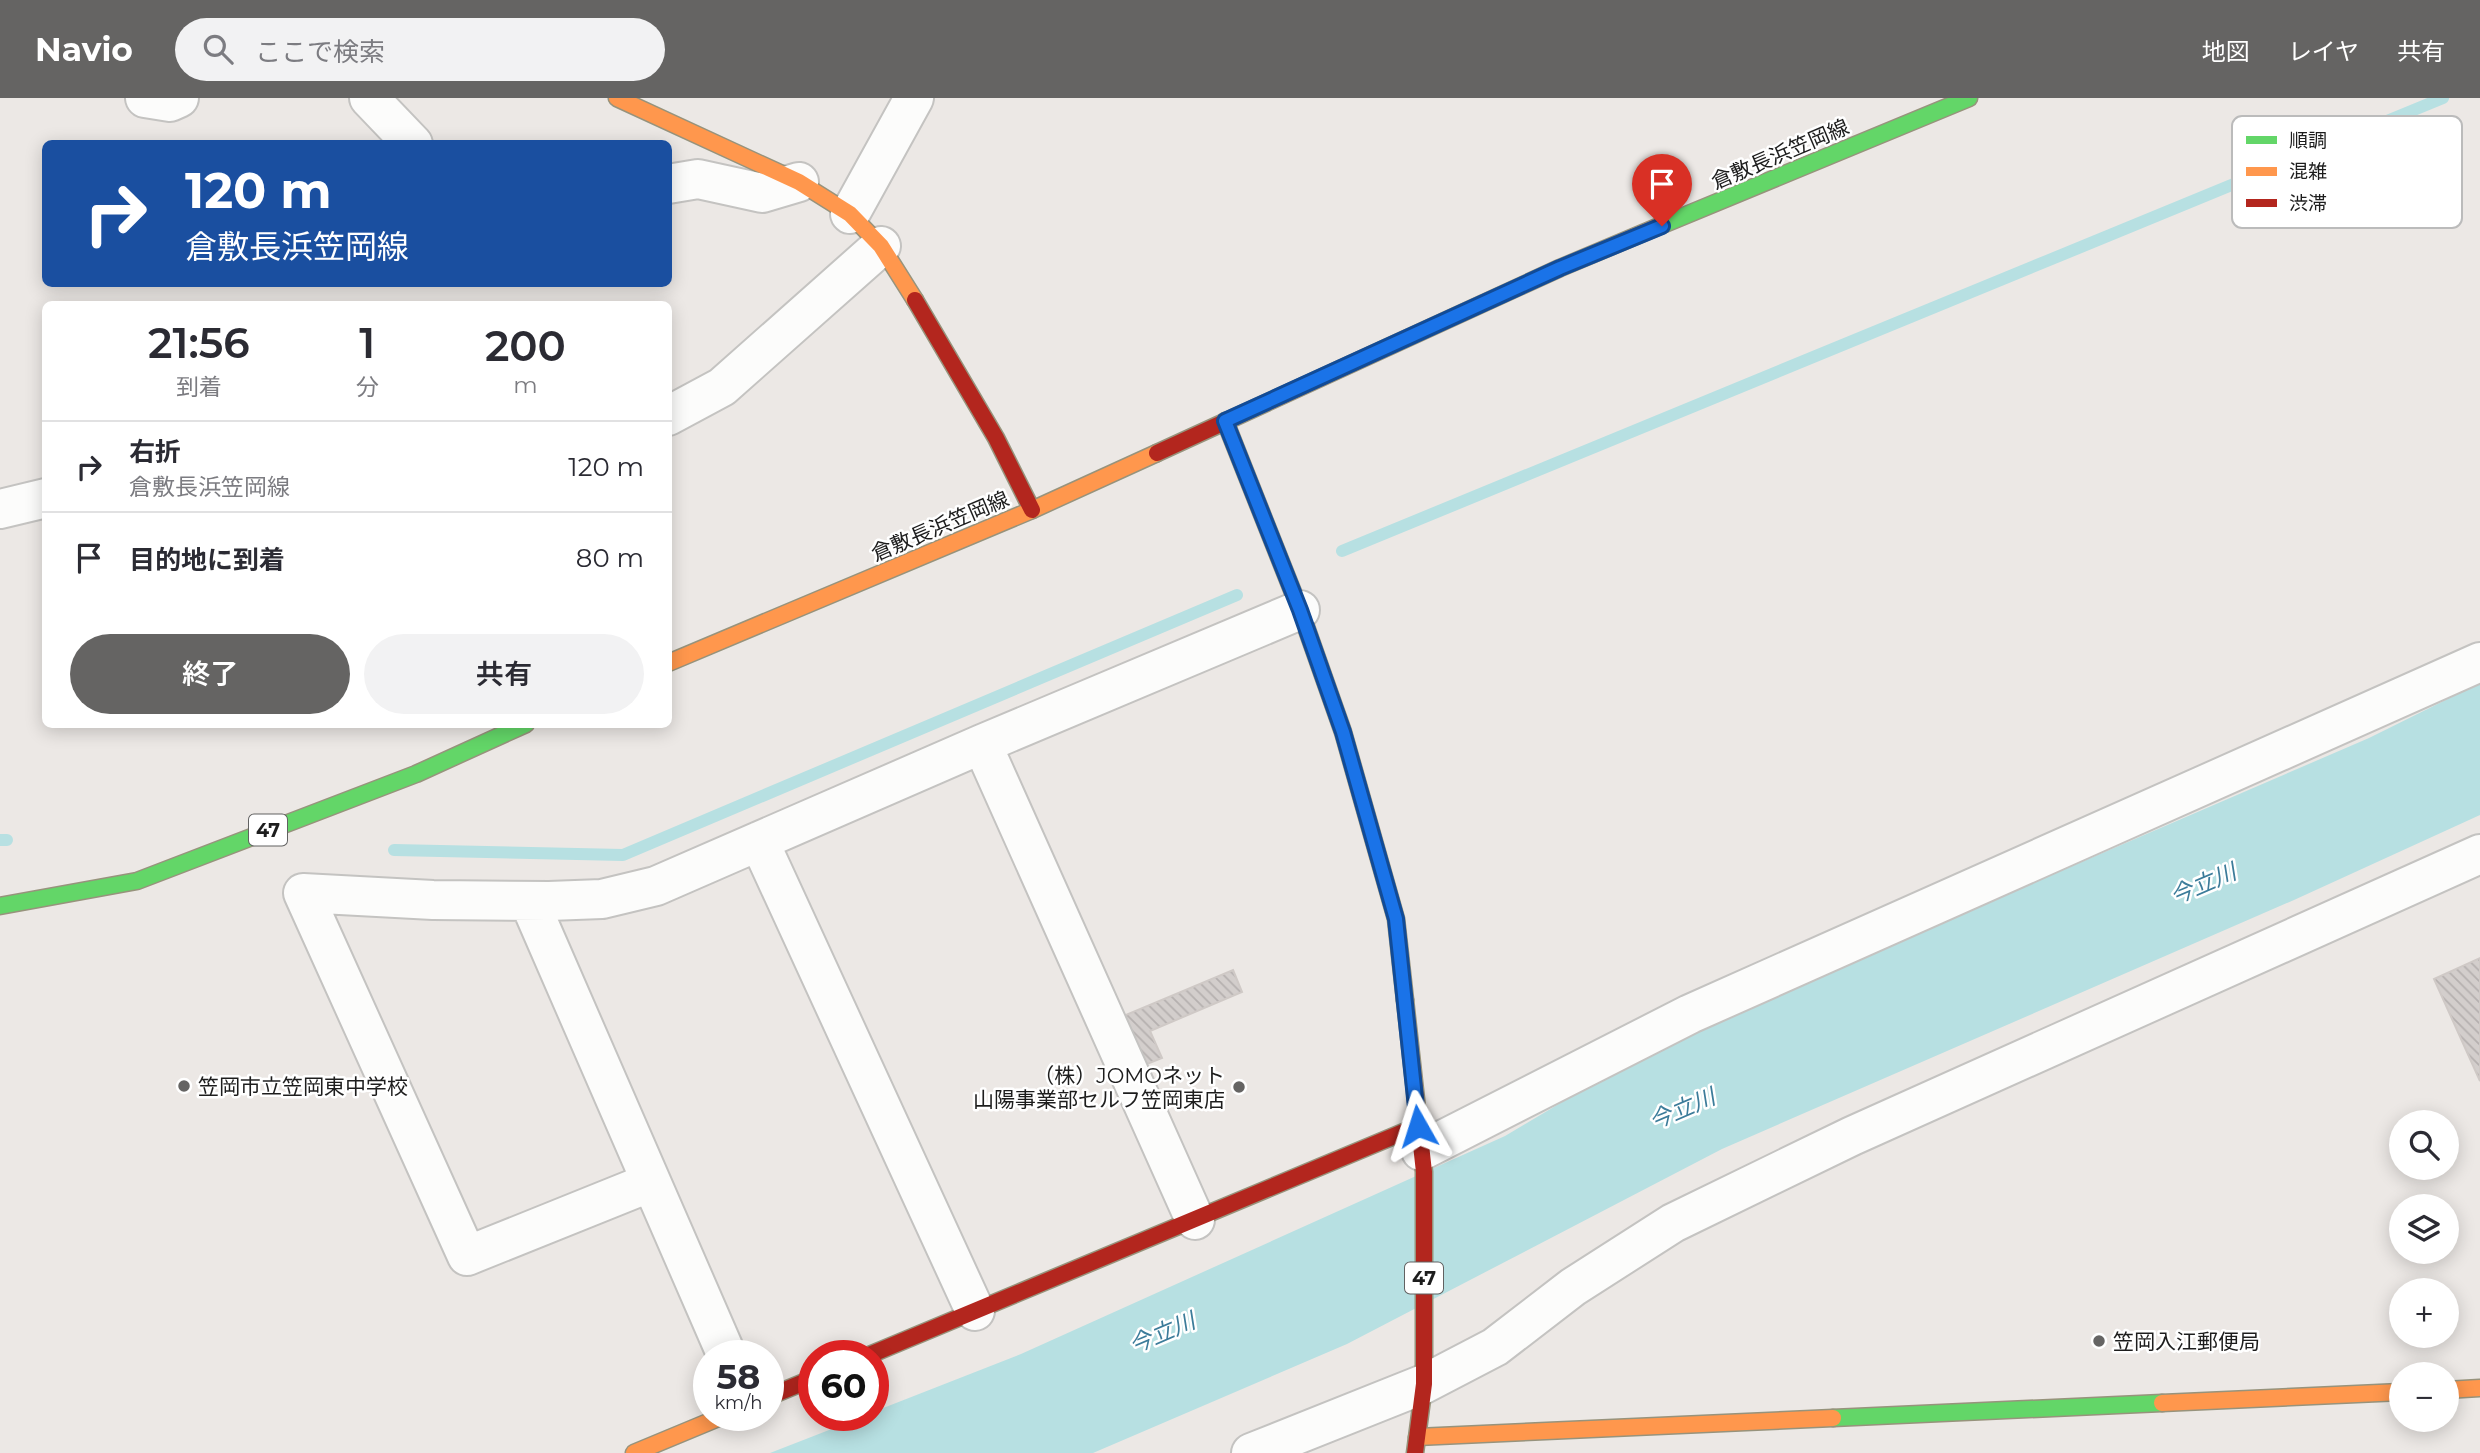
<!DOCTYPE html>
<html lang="ja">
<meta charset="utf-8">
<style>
body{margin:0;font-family:Montserrat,"Noto Sans JP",sans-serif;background:#f2f2f3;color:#2b2b33;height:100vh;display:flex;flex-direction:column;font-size:26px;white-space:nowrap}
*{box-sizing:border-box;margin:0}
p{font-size:23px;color:#7c7c81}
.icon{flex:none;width:38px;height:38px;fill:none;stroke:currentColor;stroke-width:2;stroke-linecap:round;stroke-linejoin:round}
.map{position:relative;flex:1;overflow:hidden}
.drawer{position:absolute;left:42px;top:203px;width:630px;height:427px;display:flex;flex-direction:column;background:#fff;border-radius:10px;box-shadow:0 4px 18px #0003}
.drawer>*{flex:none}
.top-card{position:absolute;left:42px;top:42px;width:630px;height:147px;border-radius:10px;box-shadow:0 4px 18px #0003;background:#1a4fa0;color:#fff;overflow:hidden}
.tools{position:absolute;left:2389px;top:1012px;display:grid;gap:14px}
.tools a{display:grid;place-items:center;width:70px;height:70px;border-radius:50%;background:#fff;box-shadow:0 4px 18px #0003;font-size:35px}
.speed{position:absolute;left:693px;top:1242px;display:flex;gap:14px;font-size:35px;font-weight:700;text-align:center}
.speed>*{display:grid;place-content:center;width:91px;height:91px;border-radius:50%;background:#fff;box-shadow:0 4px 18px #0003;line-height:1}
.speed small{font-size:18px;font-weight:400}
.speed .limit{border:10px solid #d22;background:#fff;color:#111}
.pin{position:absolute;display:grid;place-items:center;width:60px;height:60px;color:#fff;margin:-72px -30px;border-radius:50% 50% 50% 0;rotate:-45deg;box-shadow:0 0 7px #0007}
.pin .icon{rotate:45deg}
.me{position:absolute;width:77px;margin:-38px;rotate:354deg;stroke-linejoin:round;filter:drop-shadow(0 0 5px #0008)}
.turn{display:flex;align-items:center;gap:24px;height:147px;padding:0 28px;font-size:32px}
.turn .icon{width:91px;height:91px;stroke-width:2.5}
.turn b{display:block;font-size:49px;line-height:60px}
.eta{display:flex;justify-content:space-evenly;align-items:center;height:119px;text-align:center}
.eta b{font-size:42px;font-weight:600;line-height:49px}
.cta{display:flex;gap:14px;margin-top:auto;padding:14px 28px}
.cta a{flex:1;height:80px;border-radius:42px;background:#656463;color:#fff;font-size:28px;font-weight:600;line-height:80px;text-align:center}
.cta a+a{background:#f2f2f3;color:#2b2b33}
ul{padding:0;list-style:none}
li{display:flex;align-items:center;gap:21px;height:91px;padding:0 28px;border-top:2px solid #e1e1e2}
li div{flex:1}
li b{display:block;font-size:26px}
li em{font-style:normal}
header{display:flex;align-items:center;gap:42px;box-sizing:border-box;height:98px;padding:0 35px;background:#656463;color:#fff}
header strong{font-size:33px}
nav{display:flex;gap:38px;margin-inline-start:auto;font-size:24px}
.search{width:490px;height:63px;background:#f2f2f3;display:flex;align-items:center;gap:18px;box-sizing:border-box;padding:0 24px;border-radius:38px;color:#7c7c81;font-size:26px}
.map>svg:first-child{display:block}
</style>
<header>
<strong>Navio</strong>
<div class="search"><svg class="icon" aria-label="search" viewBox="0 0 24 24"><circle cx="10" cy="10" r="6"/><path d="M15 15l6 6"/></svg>ここで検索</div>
<nav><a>地図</a><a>レイヤ</a><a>共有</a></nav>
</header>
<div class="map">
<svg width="2480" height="1355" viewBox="0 0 2480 1355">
<defs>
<pattern id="building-back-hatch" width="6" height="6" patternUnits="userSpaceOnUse" patternTransform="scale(1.75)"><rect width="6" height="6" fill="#d3cecc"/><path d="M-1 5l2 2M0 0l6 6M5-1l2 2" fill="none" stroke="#b5b0af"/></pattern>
</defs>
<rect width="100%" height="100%" fill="#ece8e5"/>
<path fill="#b7e0e2" d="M2480,585V717L2294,802L1722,1051L1347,1246L1093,1355H770L865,1318H873V1314L1021,1256L1505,1038L1661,945L1827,868L2063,772L2369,640Z"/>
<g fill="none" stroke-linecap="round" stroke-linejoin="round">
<path stroke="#b7e0e2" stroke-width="12" d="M1342,453L2443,0
M0,742H7
M394,752L623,757L1237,497"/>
</g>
<path fill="url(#building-back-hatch)" stroke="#cfc9c6" stroke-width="2" d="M2480,860V983L2434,881Z
M1233,872L1242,894L1150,933L1162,960L1142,968L1121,919Z"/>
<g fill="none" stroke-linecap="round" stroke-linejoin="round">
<defs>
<path id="street" d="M145,0L170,4L179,0
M369,0L413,46
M668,86L698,81L762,95L799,84
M850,116L914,0
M668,318L722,289L881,148
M0,411L46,400
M982,646L1195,1122
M759,743L975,1213
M529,803L727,1258
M1421,1053L1690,916L2480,564
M651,1084L467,1158L303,795L433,802L549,803L602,801L656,788L982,646L1300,512
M1251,1355L1424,1286L1495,1249L1573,1189L1673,1125L1852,1038L2480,756"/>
<path id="fast" d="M1662,127L1969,0
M1225,323L1300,512L1343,634L1396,821L1405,902
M0,808L137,783L416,676L526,626
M1833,1320L2162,1305"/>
<path id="slow" d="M617,0L799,84L850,116L881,148L915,202
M668,565L1032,412L1157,355
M2446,1292L2480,1290
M2162,1305L2401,1294
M1417,1339L1833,1320
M634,1355L723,1318"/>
<path id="jam" d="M915,202L996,340L1032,412
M1157,355L1560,170L1662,127
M1405,902L1424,1074V1286L1415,1355
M867,1258L1418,1028
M768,1299L814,1280"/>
</defs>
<use href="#street" stroke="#c4c3c1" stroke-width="42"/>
<use href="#fast" stroke="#97937c" stroke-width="19"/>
<use href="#slow" stroke="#97937c" stroke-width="19"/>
<use href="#jam" stroke="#97937c" stroke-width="19"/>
<use href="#street" stroke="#fcfcfb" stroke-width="38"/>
<use href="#fast" stroke="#63d668" stroke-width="16"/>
<use href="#slow" stroke="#ff974d" stroke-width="16"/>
<use href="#jam" stroke="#b3261e" stroke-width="16"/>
</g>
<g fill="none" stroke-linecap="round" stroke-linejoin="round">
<defs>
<path id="route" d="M1418,1028L1396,821L1343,634L1300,512L1225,323L1560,170L1662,128"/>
</defs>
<use href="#route" stroke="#114b97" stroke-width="18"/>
<use href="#route" stroke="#1a73e8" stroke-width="12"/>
</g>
<g fill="#656463" stroke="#fff" stroke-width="2.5">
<circle cx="184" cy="988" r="7"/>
<circle cx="1239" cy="989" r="7"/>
<circle cx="2099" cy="1243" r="7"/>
</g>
<g text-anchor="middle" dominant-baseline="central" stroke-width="5" stroke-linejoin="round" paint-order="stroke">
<g fill="#fff" stroke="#616161" stroke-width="2">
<rect x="249" y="716.5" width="38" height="31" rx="5"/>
<rect x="1405" y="1164.5" width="38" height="31" rx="5"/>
</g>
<g font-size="19" font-weight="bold" fill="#1d1d1d">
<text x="268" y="732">47</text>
<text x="1424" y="1180">47</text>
</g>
<g font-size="21" fill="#1d1d1d" stroke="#fff">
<text transform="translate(1780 56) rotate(-23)">倉敷長浜笠岡線</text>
<text transform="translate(940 428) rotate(-23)">倉敷長浜笠岡線</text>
</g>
<g font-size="21" fill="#1d1d1d" stroke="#fff" text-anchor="start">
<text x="1225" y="977" text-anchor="end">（株）JOMOネット<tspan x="1225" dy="24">山陽事業部セルフ笠岡東店</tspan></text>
<text x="198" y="988">笠岡市立笠岡東中学校</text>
<text x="2113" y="1243">笠岡入江郵便局</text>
</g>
<g font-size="23" font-style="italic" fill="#3c7c9a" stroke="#fff">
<text transform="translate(2203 786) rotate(-23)">今立川</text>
<text transform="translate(1682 1011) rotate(-23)">今立川</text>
<text transform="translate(1162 1235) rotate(-23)">今立川</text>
</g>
</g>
<rect x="2232" y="18" width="230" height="112" rx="10" fill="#fff" stroke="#bbb" stroke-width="2"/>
<rect x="2246" y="38" width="31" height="8" fill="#63d668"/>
<rect x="2246" y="69" width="31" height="9" fill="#ff974d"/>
<rect x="2246" y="101" width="31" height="8" fill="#b3261e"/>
<g font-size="19" fill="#1d1d1d">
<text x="2289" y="49">順調</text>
<text x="2289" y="80">混雑</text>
<text x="2289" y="112">渋滞</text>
</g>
</svg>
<div class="tools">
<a><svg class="icon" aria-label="search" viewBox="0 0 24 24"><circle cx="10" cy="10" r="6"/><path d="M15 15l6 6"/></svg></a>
<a><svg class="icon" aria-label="layers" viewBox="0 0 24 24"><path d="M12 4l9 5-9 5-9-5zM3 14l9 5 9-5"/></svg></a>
<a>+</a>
<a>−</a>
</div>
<div class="speed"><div>58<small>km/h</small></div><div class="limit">60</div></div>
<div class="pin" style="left:1662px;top:128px;background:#d93025"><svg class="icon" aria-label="arrive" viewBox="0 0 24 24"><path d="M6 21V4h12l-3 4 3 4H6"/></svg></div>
<svg class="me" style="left:1418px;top:1028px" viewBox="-20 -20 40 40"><path d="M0-17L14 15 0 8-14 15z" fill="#1a73e8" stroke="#fff" stroke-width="4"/></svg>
<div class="top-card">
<div class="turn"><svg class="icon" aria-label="right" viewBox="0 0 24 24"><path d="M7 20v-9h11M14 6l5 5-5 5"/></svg><div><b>120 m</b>倉敷長浜笠岡線</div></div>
</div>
<section class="drawer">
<div class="eta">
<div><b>21:56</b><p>到着</p></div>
<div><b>1</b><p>分</p></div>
<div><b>200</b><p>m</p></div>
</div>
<ul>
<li><svg class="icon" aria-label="right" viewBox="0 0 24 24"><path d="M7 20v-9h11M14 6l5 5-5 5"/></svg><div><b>右折</b><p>倉敷長浜笠岡線</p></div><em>120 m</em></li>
<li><svg class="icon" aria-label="arrive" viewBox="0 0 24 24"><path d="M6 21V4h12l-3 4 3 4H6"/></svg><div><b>目的地に到着</b></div><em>80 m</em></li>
</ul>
<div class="cta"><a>終了</a><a>共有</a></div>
</section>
</div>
